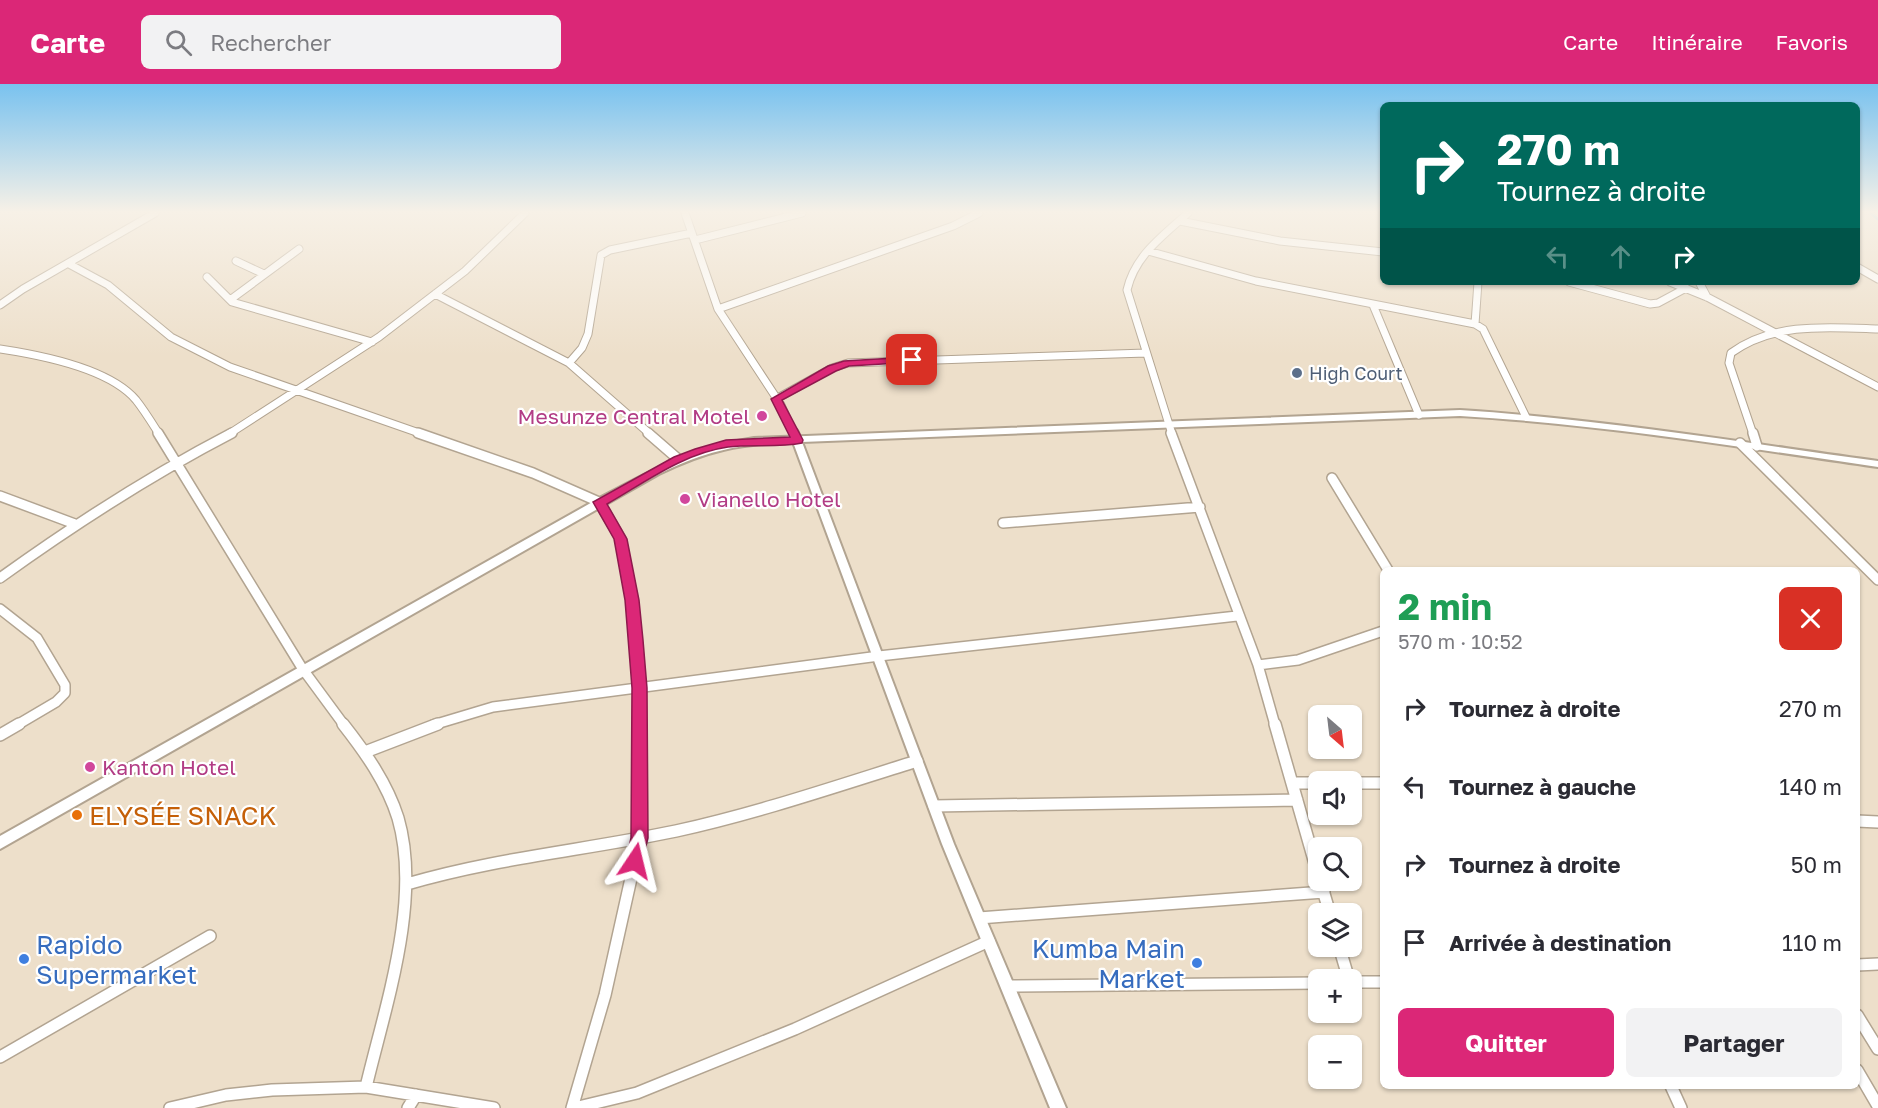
<!DOCTYPE html>
<html lang="fr">
<meta charset="utf-8">
<style>
body{margin:0;font-family:"Golos Text",sans-serif;background:#f2f2f3;color:#2b2b33;height:100vh;display:flex;flex-direction:column;font-size:22px;white-space:nowrap}
*{box-sizing:border-box;margin:0}
p{font-size:20px;color:#7c7c81}
.icon{flex:none;width:33px;height:33px;fill:none;stroke:currentColor;stroke-width:2;stroke-linecap:round;stroke-linejoin:round}
.map{position:relative;flex:1;overflow:hidden}
.details{position:absolute;left:1380px;top:483px;width:480px;height:522px;display:flex;flex-direction:column;background:#fff;border-radius:9px;box-shadow:0 2px 4px #0004}
.details>*{flex:none}
.guide{position:absolute;left:1380px;top:18px;width:480px;height:183px;border-radius:9px;box-shadow:0 2px 4px #0004;background:#00695c;color:#fff;overflow:hidden}
.needle{width:39px;rotate:152deg}
.controls{position:absolute;left:1308px;top:621px;display:grid;gap:12px}
.controls a{display:grid;place-items:center;width:54px;height:54px;border-radius:9px;background:#fff;box-shadow:0 2px 4px #0004;font-size:30px}
.pin{position:absolute;display:grid;place-items:center;width:51px;height:51px;color:#fff;margin:-26px;border-radius:12px;box-shadow:0 3px 9px #0006}
.me{position:absolute;width:66px;margin:-33px;rotate:10deg;stroke-linejoin:round;filter:drop-shadow(0 0 4px #0008)}
.turn{display:flex;align-items:center;gap:21px;height:126px;padding:0 18px;font-size:27px}
.turn .icon{width:78px;height:78px;stroke-width:2.5}
.turn b{display:block;font-size:42px;line-height:51px}
.lanes{display:flex;align-items:center;height:57px;padding:0 18px;background:#0003;justify-content:center;gap:30px;direction:ltr}
.lanes .off{opacity:.35}
.round{display:grid;place-items:center;flex:none;width:63px;height:63px;border-radius:9px;background:#f2f2f3}
.summary{display:flex;align-items:center;justify-content:space-between;height:102px;padding:0 18px}
h1{font-size:36px;font-weight:700;line-height:45px;color:#1e9e55}
.button{display:flex;gap:12px;margin-top:auto;padding:12px 18px}
.button a{flex:1;height:69px;border-radius:9px;background:#db2777;color:#fff;font-size:24px;font-weight:700;line-height:69px;text-align:center}
.button a+a{background:#f2f2f3;color:#2b2b33}
ul{padding:0;list-style:none}
li{display:flex;align-items:center;gap:18px;height:78px;padding:0 18px}
li div{flex:1}
li b{display:block;font-size:22px}
li em{font-style:normal}
header{display:flex;align-items:center;gap:36px;box-sizing:border-box;height:84px;padding:0 30px;background:#db2777;color:#fff}
header strong{font-size:28px}
nav{display:flex;gap:33px;margin-inline-start:auto;font-size:21px}
.search{width:420px;height:54px;background:#f2f2f3;display:flex;align-items:center;gap:15px;box-sizing:border-box;padding:0 21px;border-radius:9px;color:#7c7c81;font-size:22px}
.map>svg:first-child{display:block}
</style>
<header>
<strong>Carte</strong>
<div class="search"><svg class="icon" aria-label="search" viewBox="0 0 24 24"><circle cx="10" cy="10" r="6"/><path d="M15 15l6 6"/></svg>Rechercher</div>
<nav><a>Carte</a><a>Itinéraire</a><a>Favoris</a></nav>
</header>
<div class="map">
<svg width="1878" height="1024" viewBox="0 0 1878 1024">
<rect width="100%" height="100%" fill="#eddfca"/>
<g fill="none" stroke-linecap="round" stroke-linejoin="round">
<path stroke="#72d7fa" stroke-width="3" d="M1871,129L1878,135"/>
<defs>
<path id="minor-far2" d="M685,129L718,225L781,321L794,350
M1180,137L1280,157L1383,168
M695,156L802,129
M1148,167L1256,197L1475,240L1483,245L1526,333
M236,177L264,190
M69,180L108,201L171,253L230,283L422,350
M1857,183L1878,195
M207,193L232,218L372,258
M1569,198L1650,220L1658,219L1686,204
M1670,198L1707,213L1878,303
M1699,198L1707,213
M435,210L569,279L650,350
M230,216L299,165
M0,221L23,205L155,129
M1373,221L1419,331
M718,225L953,142L979,129
M1475,240L1478,198
M0,265C40,271 109,284 136,316C144,326 152,339 159,350
M569,279L582,264L588,250L601,171L610,166L692,149
M776,315L832,284L848,279L1146,269
M229,350L379,253L465,187L525,129
M1172,350L1127,206C1135,171 1163,152 1188,129
M1753,350L1729,279L1731,269C1774,238 1827,243 1878,245"/>
<path id="minor-far1" d="M158,349L302,584L344,641
M418,349L533,389L599,418L621,455L632,516L639,604V641
M648,349L678,375
M794,349L797,356
M1171,349L1258,581L1275,641
M1753,349L1757,362
M1740,359L1878,496
M1332,394L1388,486
M0,412L75,440
M1003,439L1200,423
M0,494C75,440 151,391 232,349
M0,525L37,554L65,601V609L56,618L17,641
M1258,581L1298,576L1383,547
M433,641L493,623L879,572L1237,532"/>
<path id="minor" d="M343,640C365,668 387,699 398,734C422,816 385,923 366,1003
M1275,640L1318,790
M0,651L19,640
M365,668L438,640
M1292,699H1318
M1352,699H1383
M934,722L1297,716
M1857,737L1878,738
M1320,796L1330,830
M407,800C495,774 586,766 676,747C758,729 837,702 917,677
M979,834L1324,808
M1339,862L1349,896
M1857,881L1878,880
M1352,898H1383
M1008,902L1318,899
M1857,931L1878,965
M0,973L210,852
M1857,986L1878,1022
M1671,1002L1681,1024
M170,1024L226,1011L272,1006L366,1003L494,1024
M408,1024L416,1011
M572,1024L605,911L640,754L639,640
M574,1024L637,1009L795,945L989,857"/>
<path id="tertiary" d="M1460,326C1600,335 1739,358 1878,377V383C1739,363 1600,340 1460,332L802,358L954,760L1066,1024H1050L942,760L793,358C739,360 708,366 659,390L0,765V752L596,416C650,387 692,363 754,354Z"/>
</defs>
<use href="#minor-far2" stroke="#b2a491" stroke-width="9"/>
<use href="#minor-far1" stroke="#b2a491" stroke-width="12"/>
<use href="#minor" stroke="#b2a491" stroke-width="14"/>
<use href="#tertiary" stroke="#b2a491" stroke-width="4"/>
<use href="#minor-far2" stroke="#fff" stroke-width="7"/>
<use href="#minor-far1" stroke="#fff" stroke-width="9"/>
<use href="#minor" stroke="#fff" stroke-width="11"/>
<use href="#tertiary" fill="#fff" fill-rule="evenodd"/>
</g>
<linearGradient id="sky" x2="0" y2="1"><stop stop-color="#79c2ef"/><stop offset="0.47" stop-color="#f7f1e7"/><stop offset="1" stop-color="#f7f1e7" stop-opacity="0"/></linearGradient>
<rect width="1878" height="272" fill="url(#sky)"/>
<path fill="#db2777" stroke="#8e194d" stroke-width="1.5" d="M912,273L917,276L916,278L849,282L836,287L782,316L803,356L802,359C778,364 752,360 728,363C684,369 644,399 607,420L627,455L639,516L643,556L647,604L648,754L641,782L635,784L629,782L626,777L631,754L632,604L625,516L614,455L593,418L674,373L695,365L726,356L790,353L771,315L828,282L844,277Z"/>
<circle fill="#5c6f8a" stroke="#fff" stroke-width="2" cx="1297" cy="289" r="6"/>
<g fill="#d1479c" stroke="#fff" stroke-width="2">
<circle cx="762" cy="332" r="6"/>
<circle cx="685" cy="415" r="6"/>
<circle cx="90" cy="683" r="6"/>
</g>
<circle fill="#e8710a" stroke="#fff" stroke-width="2" cx="77" cy="731" r="6"/>
<g fill="#3f7fe0" stroke="#fff" stroke-width="2">
<circle cx="24" cy="875" r="6"/>
<circle cx="1197" cy="879" r="6"/>
</g>
<g text-anchor="middle" dominant-baseline="central" stroke-width="4.5" stroke-linejoin="round" paint-order="stroke">
<g font-size="18" fill="#4e5e75" stroke="#fff" text-anchor="start">
<text x="1309" y="289">High Court</text>
</g>
<g font-size="21" fill="#b23c85" stroke="#fff" text-anchor="start">
<text x="750" y="332" text-anchor="end">Mesunze Central Motel</text>
<text x="697" y="415">Vianello Hotel</text>
<text x="102" y="683">Kanton Hotel</text>
</g>
<g font-size="26" fill="#c56008" stroke="#fff" text-anchor="start">
<text x="89" y="731">ELYSÉE SNACK</text>
</g>
<g font-size="26" fill="#366cbe" stroke="#fff" text-anchor="start">
<text x="36" y="860">Rapido<tspan x="36" dy="30">Supermarket</tspan></text>
<text x="1185" y="864" text-anchor="end">Kumba Main<tspan x="1185" dy="30">Market</tspan></text>
</g>
</g>
</svg>
<div class="controls">
<a><svg class="needle" viewBox="-14 -14 28 28"><path d="M0-13l5 13h-10z" fill="#e53935"/><path d="M0 13l5-13h-10z" fill="#7c7c81"/></svg></a>
<a><svg class="icon" aria-label="sound" viewBox="0 0 24 24"><path d="M4 9h4l5-4v14l-5-4H4zM17 9q2 3 0 6"/></svg></a>
<a><svg class="icon" aria-label="search" viewBox="0 0 24 24"><circle cx="10" cy="10" r="6"/><path d="M15 15l6 6"/></svg></a>
<a><svg class="icon" aria-label="layers" viewBox="0 0 24 24"><path d="M12 4l9 5-9 5-9-5zM3 14l9 5 9-5"/></svg></a>
<a>+</a>
<a>−</a>
</div>
<div class="pin" style="left:912px;top:276px;background:#d93025"><svg class="icon" aria-label="arrive" viewBox="0 0 24 24"><path d="M6 21V4h12l-3 4 3 4H6"/></svg></div>
<svg class="me" style="left:635px;top:777px" viewBox="-20 -20 40 40"><path d="M0-17L14 15 0 8-14 15z" fill="#db2777" stroke="#fff" stroke-width="4"/></svg>
<div class="guide">
<div class="turn"><svg class="icon" aria-label="right" viewBox="0 0 24 24"><path d="M7 20v-9h11M14 6l5 5-5 5"/></svg><div><b>270 m</b>Tournez à droite</div></div>
<div class="lanes"><svg class="icon off" aria-label="left" viewBox="0 0 24 24"><path d="M17 20v-9H6M10 6l-5 5 5 5"/></svg><svg class="icon off" aria-label="ahead" viewBox="0 0 24 24"><path d="M12 20V5M6 11l6-6 6 6"/></svg><svg class="icon" aria-label="right" viewBox="0 0 24 24"><path d="M7 20v-9h11M14 6l5 5-5 5"/></svg></div>
</div>
<section class="details">
<div class="summary"><div><h1>2 min</h1><p>570 m · 10:52</p></div><a class="round" style="background:#d93025;color:#fff"><svg class="icon" aria-label="close" viewBox="0 0 24 24"><path d="M6 6l12 12M18 6L6 18"/></svg></a></div>
<ul>
<li><svg class="icon" aria-label="right" viewBox="0 0 24 24"><path d="M7 20v-9h11M14 6l5 5-5 5"/></svg><div><b>Tournez à droite</b></div><em>270 m</em></li>
<li><svg class="icon" aria-label="left" viewBox="0 0 24 24"><path d="M17 20v-9H6M10 6l-5 5 5 5"/></svg><div><b>Tournez à gauche</b></div><em>140 m</em></li>
<li><svg class="icon" aria-label="right" viewBox="0 0 24 24"><path d="M7 20v-9h11M14 6l5 5-5 5"/></svg><div><b>Tournez à droite</b></div><em>50 m</em></li>
<li><svg class="icon" aria-label="arrive" viewBox="0 0 24 24"><path d="M6 21V4h12l-3 4 3 4H6"/></svg><div><b>Arrivée à destination</b></div><em>110 m</em></li>
</ul>
<div class="button"><a>Quitter</a><a>Partager</a></div>
</section>
</div>
